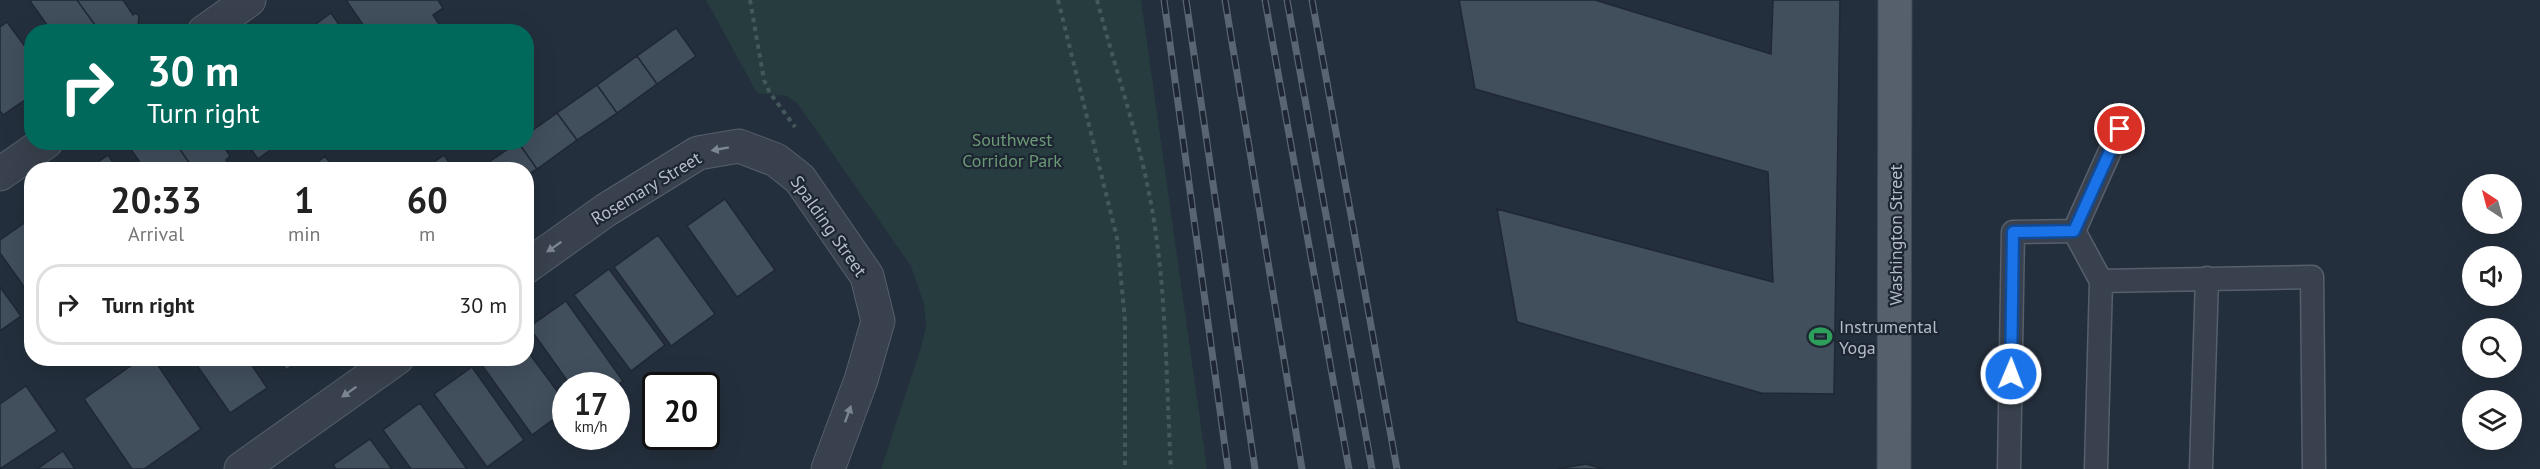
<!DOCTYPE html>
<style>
body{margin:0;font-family:"PT Sans",sans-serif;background:#f6f6f6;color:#222;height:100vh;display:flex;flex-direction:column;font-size:22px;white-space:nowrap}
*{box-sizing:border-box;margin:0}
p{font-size:20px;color:#767676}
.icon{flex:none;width:33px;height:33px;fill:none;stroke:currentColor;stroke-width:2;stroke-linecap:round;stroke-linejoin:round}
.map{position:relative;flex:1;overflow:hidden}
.drawer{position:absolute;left:24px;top:162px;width:510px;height:204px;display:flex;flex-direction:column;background:#fff;border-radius:24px;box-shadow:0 6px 24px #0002}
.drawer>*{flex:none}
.hud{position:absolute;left:24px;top:24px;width:510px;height:126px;border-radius:24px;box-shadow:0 6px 24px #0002;background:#00695c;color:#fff;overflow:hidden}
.needle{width:39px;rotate:324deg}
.tools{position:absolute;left:2462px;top:174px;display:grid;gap:12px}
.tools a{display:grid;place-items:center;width:60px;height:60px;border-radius:50%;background:#fff;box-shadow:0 6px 24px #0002;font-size:30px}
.speed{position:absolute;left:552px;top:372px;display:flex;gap:12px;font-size:30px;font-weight:700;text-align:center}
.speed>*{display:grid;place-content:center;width:78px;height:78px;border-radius:50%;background:#fff;box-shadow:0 6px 24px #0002;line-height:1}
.speed small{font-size:15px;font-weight:400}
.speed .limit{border:3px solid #111;border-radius:9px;background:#fff;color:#111}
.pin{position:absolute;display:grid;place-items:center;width:51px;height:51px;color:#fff;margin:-26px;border:3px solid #fff;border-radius:50%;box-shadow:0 2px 6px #0007}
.me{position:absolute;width:66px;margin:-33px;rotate:1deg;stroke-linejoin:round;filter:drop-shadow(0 0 4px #0008)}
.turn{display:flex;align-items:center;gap:21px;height:126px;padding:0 24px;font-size:27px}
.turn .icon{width:78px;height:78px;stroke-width:2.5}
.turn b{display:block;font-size:42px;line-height:51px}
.eta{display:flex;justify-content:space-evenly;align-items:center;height:102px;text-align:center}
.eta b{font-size:36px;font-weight:800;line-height:42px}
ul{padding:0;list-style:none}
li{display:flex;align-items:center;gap:18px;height:81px;margin:0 12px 9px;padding:0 12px;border:3px solid #e0e0e0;border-radius:24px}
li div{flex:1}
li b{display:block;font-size:22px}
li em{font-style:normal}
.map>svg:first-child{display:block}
</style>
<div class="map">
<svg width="2540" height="469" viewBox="0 0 2540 469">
<rect width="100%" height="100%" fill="#242f3d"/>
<path fill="#263c3e" d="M706,0H1141L1207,469H881L921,347L926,327L924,304L911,266L798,104L787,96L757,93Z"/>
<path fill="#414e5c" stroke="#1f2834" stroke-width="1.5" d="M32,0H77L100,32H52L30,1Z
M77,0H123L133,15L136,13L139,16L138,26L130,32H100Z
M346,0H438L443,8L433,15L444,32H368Z
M1459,0H1595L1771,54L1773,0H1840L1834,394L1761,393L1517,322L1497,209L1773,282L1768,172L1475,89Z
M331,13L344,32H305Z
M7,22L32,56V95L3,115L0,111V27Z
M676,28L696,56L657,84L637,56Z
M637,56L657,84L617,113L597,85Z
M597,85L617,113L577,140L557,113Z
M557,113L577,140L537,169L518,142H526V135Z
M126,142H175L194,170H145Z
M175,142H221L230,156L226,160L233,170H194Z
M246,142H281L258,159Z
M518,142L537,169L526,176V170L479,169Z
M108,155L118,170H87Z
M444,155L454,170H423Z
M325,156L335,170H308Z
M725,199L775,270L737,297L687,226Z
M30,219L32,220V298L0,253V240Z
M658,235L715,314L671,346L614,267Z
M609,269L665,345L631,371L574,295Z
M0,287L21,316L0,331Z
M566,301L623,381L616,386H571L529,327Z
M526,349L566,403V410L532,435L479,361L483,358H526Z
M142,358H153L201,429L144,469H132L84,399Z
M192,358H247L267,388L230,413Z
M279,358H303L286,370Z
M472,367L524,440L487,467L434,394Z
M26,386L57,431L0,469V404Z
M420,403L467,469H411L383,430Z
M370,439L392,469H336L333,465Z
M63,451L75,469H37Z
M1586,464L1604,469H1557Z"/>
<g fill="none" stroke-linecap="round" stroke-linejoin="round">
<defs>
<path id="lane" d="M2074,231L2120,129
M2009,469L2013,232L2074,231L2101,281
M2096,469L2101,281L2312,277L2314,469
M2201,469L2207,278"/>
<path id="street" d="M204,32L249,0
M0,174L46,142
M526,267L606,210L698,153L739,146L776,160L800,179L867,276L878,321L861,380L828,469
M241,469L397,358"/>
<path id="primary" d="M1894,469L1895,0"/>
</defs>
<use href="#lane" stroke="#565f6b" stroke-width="25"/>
<use href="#street" stroke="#565f6b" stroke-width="35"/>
<use href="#primary" stroke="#414a56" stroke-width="35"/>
<path stroke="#44595b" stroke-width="4" stroke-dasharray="4.5 4.5" stroke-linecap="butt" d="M750,0L764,80L770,93L795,127
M1058,0L1117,238L1125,321V469
M1097,0C1116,72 1141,142 1153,215C1167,299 1166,384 1171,469"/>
<use href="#lane" stroke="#38414d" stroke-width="22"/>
<use href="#street" stroke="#38414d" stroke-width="33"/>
<use href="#primary" stroke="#56606d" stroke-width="33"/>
<defs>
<path id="rail" d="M1164,0L1228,469
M1186,0L1255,469
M1225,0L1302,469
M1265,0L1349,469
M1287,0L1372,469
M1312,0L1397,469"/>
</defs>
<use href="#rail" stroke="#5a6574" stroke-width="7"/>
<use href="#rail" stroke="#1d2632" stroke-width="4.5" stroke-dasharray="14" stroke-linecap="butt"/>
</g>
<defs><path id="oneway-solid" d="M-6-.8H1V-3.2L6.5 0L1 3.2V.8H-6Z" transform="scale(1.5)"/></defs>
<g fill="#7c8591">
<use href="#oneway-solid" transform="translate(720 149) rotate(170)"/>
<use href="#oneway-solid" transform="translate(554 247) rotate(145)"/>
<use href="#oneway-solid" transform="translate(349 392) rotate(145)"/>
<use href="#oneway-solid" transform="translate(848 414) rotate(-70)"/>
</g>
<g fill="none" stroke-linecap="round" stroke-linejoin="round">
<defs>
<path id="route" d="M2011,374L2013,232L2074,231L2120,129"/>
</defs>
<use href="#route" stroke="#114b97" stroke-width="15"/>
<use href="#route" stroke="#1a73e8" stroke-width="10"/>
</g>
<defs>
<symbol id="stadium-bare" viewBox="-9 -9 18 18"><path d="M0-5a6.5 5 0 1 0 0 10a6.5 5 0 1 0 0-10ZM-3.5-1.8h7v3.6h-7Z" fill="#2e9e5b" stroke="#1d2632" stroke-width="2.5" paint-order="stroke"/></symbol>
</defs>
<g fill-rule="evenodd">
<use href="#stadium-bare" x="1804" y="320" width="33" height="33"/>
</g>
<g text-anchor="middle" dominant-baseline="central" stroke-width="4.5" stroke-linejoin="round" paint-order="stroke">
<g font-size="18" fill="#6c9975" stroke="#1d2632">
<text x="1012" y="139">Southwest<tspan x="1012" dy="21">Corridor Park</tspan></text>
</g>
<g font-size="18" fill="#b4bcc8" stroke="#1d2632">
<text transform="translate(646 188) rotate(-31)">Rosemary Street</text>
<text transform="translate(829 226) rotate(55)">Spalding Street</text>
<text transform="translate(1895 235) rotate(-90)">Washington Street</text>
</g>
<g font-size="18" fill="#b4bcc8" stroke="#1d2632" text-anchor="start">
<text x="1839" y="326">Instrumental<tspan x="1839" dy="21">Yoga</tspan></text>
</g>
</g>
</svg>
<div class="tools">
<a><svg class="needle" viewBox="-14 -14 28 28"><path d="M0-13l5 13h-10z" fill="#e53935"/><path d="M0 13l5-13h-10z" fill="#767676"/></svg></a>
<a><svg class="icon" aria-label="sound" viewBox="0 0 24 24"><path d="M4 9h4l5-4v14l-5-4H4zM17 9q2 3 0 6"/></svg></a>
<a><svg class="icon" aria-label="search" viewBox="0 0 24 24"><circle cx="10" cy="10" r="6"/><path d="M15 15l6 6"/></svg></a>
<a><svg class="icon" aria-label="layers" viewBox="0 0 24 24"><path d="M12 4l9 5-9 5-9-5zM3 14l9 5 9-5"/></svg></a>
</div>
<div class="speed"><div>17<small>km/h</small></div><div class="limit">20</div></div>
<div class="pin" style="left:2120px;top:129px;background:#d93025"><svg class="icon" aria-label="arrive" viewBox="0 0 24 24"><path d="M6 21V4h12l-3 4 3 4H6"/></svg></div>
<svg class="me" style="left:2011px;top:374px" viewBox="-20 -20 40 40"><circle r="17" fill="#1a73e8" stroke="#fff" stroke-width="3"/><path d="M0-11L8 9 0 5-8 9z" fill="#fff"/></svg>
<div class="hud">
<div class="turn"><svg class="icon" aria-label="right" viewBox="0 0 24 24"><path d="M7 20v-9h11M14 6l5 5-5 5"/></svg><div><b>30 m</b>Turn right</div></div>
</div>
<section class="drawer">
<div class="eta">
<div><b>20:33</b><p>Arrival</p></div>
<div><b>1</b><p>min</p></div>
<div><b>60</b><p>m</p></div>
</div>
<ul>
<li><svg class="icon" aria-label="right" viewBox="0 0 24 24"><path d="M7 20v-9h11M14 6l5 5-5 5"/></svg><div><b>Turn right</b></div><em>30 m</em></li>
</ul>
</section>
</div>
